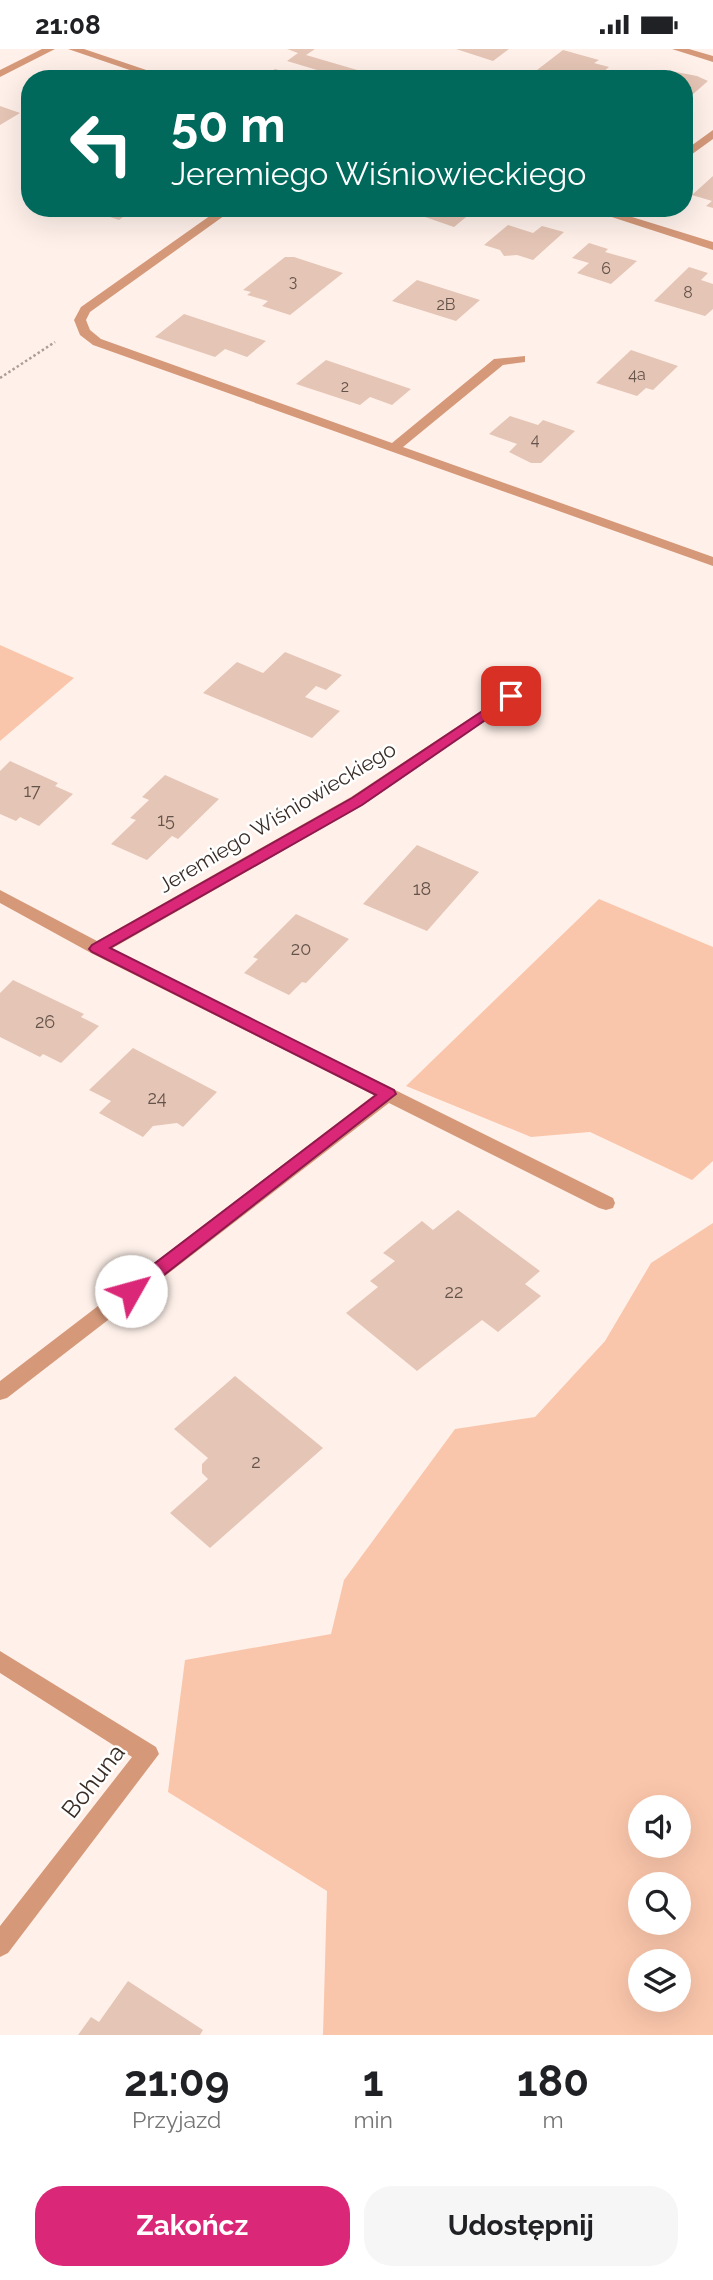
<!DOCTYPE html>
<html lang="pl">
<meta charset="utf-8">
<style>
body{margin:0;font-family:Raleway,sans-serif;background:#f6f6f6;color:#202124;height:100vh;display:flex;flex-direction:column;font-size:26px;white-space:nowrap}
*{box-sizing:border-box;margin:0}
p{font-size:23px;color:#757577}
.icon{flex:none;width:38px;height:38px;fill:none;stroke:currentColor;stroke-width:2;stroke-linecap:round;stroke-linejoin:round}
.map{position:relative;height:1986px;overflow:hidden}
.drawer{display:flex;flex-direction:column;background:#fff;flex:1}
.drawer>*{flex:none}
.banner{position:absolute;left:21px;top:21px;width:672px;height:147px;border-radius:28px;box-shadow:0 7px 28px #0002;background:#00695c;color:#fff;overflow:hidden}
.controls{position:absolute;left:628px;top:1746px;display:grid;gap:14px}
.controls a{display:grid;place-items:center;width:63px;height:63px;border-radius:50%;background:#fff;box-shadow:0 7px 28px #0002;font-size:35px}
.pin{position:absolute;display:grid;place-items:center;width:60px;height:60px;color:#fff;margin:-30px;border-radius:14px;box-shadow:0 4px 10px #0006}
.me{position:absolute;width:77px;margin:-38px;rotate:52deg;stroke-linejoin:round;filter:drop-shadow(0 0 5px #0008)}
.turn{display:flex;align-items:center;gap:24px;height:147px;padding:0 35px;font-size:32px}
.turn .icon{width:91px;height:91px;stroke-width:2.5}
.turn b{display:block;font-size:49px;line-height:60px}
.eta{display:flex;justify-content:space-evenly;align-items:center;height:119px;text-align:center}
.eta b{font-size:42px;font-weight:700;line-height:49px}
.primary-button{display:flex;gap:14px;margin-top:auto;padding:14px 35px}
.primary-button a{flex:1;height:80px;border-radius:28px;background:#db2777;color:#fff;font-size:28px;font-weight:700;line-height:80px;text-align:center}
.primary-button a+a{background:#f6f6f6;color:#202124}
.status{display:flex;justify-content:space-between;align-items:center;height:49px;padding:0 35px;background:#fff;direction:ltr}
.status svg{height:19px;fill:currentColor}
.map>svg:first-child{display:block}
</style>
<div class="status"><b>21:08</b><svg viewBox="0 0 49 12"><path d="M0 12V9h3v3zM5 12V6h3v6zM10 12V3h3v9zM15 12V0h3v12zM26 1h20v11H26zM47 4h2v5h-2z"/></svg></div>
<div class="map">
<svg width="713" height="1986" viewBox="0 0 713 1986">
<rect width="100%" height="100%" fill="#fff1ea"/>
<path fill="#fac6ab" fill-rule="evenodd" d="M0,596L74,629L0,692Z
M599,850L713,898V1112L692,1131L590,1083L531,1088L406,1037Z
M713,1174V1986H323L327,1842L168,1743L185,1611L331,1585L344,1531L455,1380L535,1368L605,1292L651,1214ZM640,1759H679V1797H640ZM640,1836H679V1874H640ZM640,1913H679V1951H640Z"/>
<path fill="#e5c5b5" d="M287,0H315L306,6L388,30H347L287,12L298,4Z
M456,0H509L493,12Z
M563,1L599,11L594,14L609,18L595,30L579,27L569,30L537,21Z
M275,20L308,29V30H261Z
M671,22L697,27L708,32L684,53V30H663Z
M0,57L20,64L0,76Z
M713,127V159L706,157L712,152L692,146Z
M83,159H121L131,162L119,171Z
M399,159H477L454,178Z
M508,176L533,184L542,177L564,183L533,211L517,206L504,207L500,201L484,196Z
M589,194L608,200L605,203L637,212L611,235L577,224L589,214L572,209Z
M285,208H294L343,224L290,266L262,257L268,252L247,246L251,243L243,241Z
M689,218L708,224L701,231L713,235V260L705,267L654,252Z
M417,231L480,251L456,272L392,252Z
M184,265L266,292L247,308L225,300L215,308L155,288Z
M631,301L678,317L653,341L646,339L637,347L596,334Z
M326,311L411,340L392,356L370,348L360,356L296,335Z
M510,367L538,376L543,371L575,382L541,414H531L509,403L517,395L489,385Z
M285,603L342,626L326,641L316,637L305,648L340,662L312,689L203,644L237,613L263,624Z
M10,712L58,734L55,737L73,745L39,777L20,768L16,772L0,765V722Z
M165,726L219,750L178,790L172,787L147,811L111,795L136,771L130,769L149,751L142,748Z
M417,796L479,823L427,882L363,855Z
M296,865L349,890L306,934L302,933L289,946L244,924L258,910L253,908Z
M13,931L84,965L81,968L99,977L61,1014L43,1005L40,1008L0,988V944Z
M133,999L217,1043L183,1078L177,1074L153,1077L143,1088L99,1064L111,1052L89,1041Z
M458,1161L540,1222L525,1235L541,1247L498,1283L482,1271L417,1322L346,1264L378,1238L370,1232L395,1212L383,1204L422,1172L433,1181Z
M235,1327L323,1399L210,1499L170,1464L208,1430L202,1424V1415L208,1409L174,1380Z
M128,1932L203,1981L200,1986H78L91,1968L99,1973Z"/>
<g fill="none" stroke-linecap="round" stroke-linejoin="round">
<path stroke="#ab9e97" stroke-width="2.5" stroke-dasharray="2.5 2.5" stroke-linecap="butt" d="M0,329L55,293"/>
<path fill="#d5997a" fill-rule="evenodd" d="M42,0H55L0,28V21Z
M68,0H84L173,30H156Z
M672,0H689L713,7V13Z
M713,81V90L684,111V102Z
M221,159H235L90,263L86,271L90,281L101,290L392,394L494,310L525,307V313L503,316L403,398L713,508V517L93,296L80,286L74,271L81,258Z
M584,159H603L713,193V201Z
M511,642L519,647L516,650L363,756L111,900L613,1149L615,1154L613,1159L606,1161L599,1159L389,1054L7,1349L0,1351V1332L374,1046L91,904L0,854V841L97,892L351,748Z
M0,1602L156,1698L159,1705L8,1904L0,1908V1877L132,1708L0,1624Z"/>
</g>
<path fill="#db2777" stroke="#8e194d" stroke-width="2" d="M511,643L516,644V650L362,756L110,899L394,1041L396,1045L137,1247H125L122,1242L125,1237L376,1046L92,903L89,900L92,896L352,749Z"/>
<g text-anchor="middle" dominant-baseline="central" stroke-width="5" stroke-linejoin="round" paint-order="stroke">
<g font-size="16" fill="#64534a">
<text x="606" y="219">6</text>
<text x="293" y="232">3</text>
<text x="688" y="243">8</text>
<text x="446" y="255">2B</text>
<text x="637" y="325">4a</text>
<text x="345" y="337">2</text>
<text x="535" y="390">4</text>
</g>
<g font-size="18" fill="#64534a">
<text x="32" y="741">17</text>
<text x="166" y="770">15</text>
<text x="422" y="839">18</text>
<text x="301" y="899">20</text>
<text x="45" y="972">26</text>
<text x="157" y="1048">24</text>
<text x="454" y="1242">22</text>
<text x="256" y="1412">2</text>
</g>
<g font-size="21" fill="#392d26" stroke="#fff">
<text transform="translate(277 768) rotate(-31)">Jeremiego Wiśniowieckiego</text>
</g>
<g font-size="24" fill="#392d26" stroke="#fff">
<text transform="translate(93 1732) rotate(-52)">Bohuna</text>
</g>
</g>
</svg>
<div class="controls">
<a><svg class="icon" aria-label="sound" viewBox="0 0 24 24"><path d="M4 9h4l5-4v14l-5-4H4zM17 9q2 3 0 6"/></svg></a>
<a><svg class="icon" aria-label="search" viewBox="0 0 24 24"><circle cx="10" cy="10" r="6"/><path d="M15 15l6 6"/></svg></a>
<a><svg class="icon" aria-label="layers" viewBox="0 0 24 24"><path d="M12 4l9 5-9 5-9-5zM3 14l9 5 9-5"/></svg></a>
</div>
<div class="pin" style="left:511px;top:647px;background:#d93025"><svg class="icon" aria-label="arrive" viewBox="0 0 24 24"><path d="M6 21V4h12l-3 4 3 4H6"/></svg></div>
<svg class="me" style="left:131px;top:1242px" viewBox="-20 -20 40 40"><circle r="19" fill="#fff"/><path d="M0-13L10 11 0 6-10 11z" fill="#db2777"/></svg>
<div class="banner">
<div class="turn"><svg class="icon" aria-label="left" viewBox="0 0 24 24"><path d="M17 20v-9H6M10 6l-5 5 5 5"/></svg><div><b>50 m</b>Jeremiego Wiśniowieckiego</div></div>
</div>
</div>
<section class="drawer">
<div class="eta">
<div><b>21:09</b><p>Przyjazd</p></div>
<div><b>1</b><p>min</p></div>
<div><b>180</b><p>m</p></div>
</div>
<div class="primary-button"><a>Zakończ</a><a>Udostępnij</a></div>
</section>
